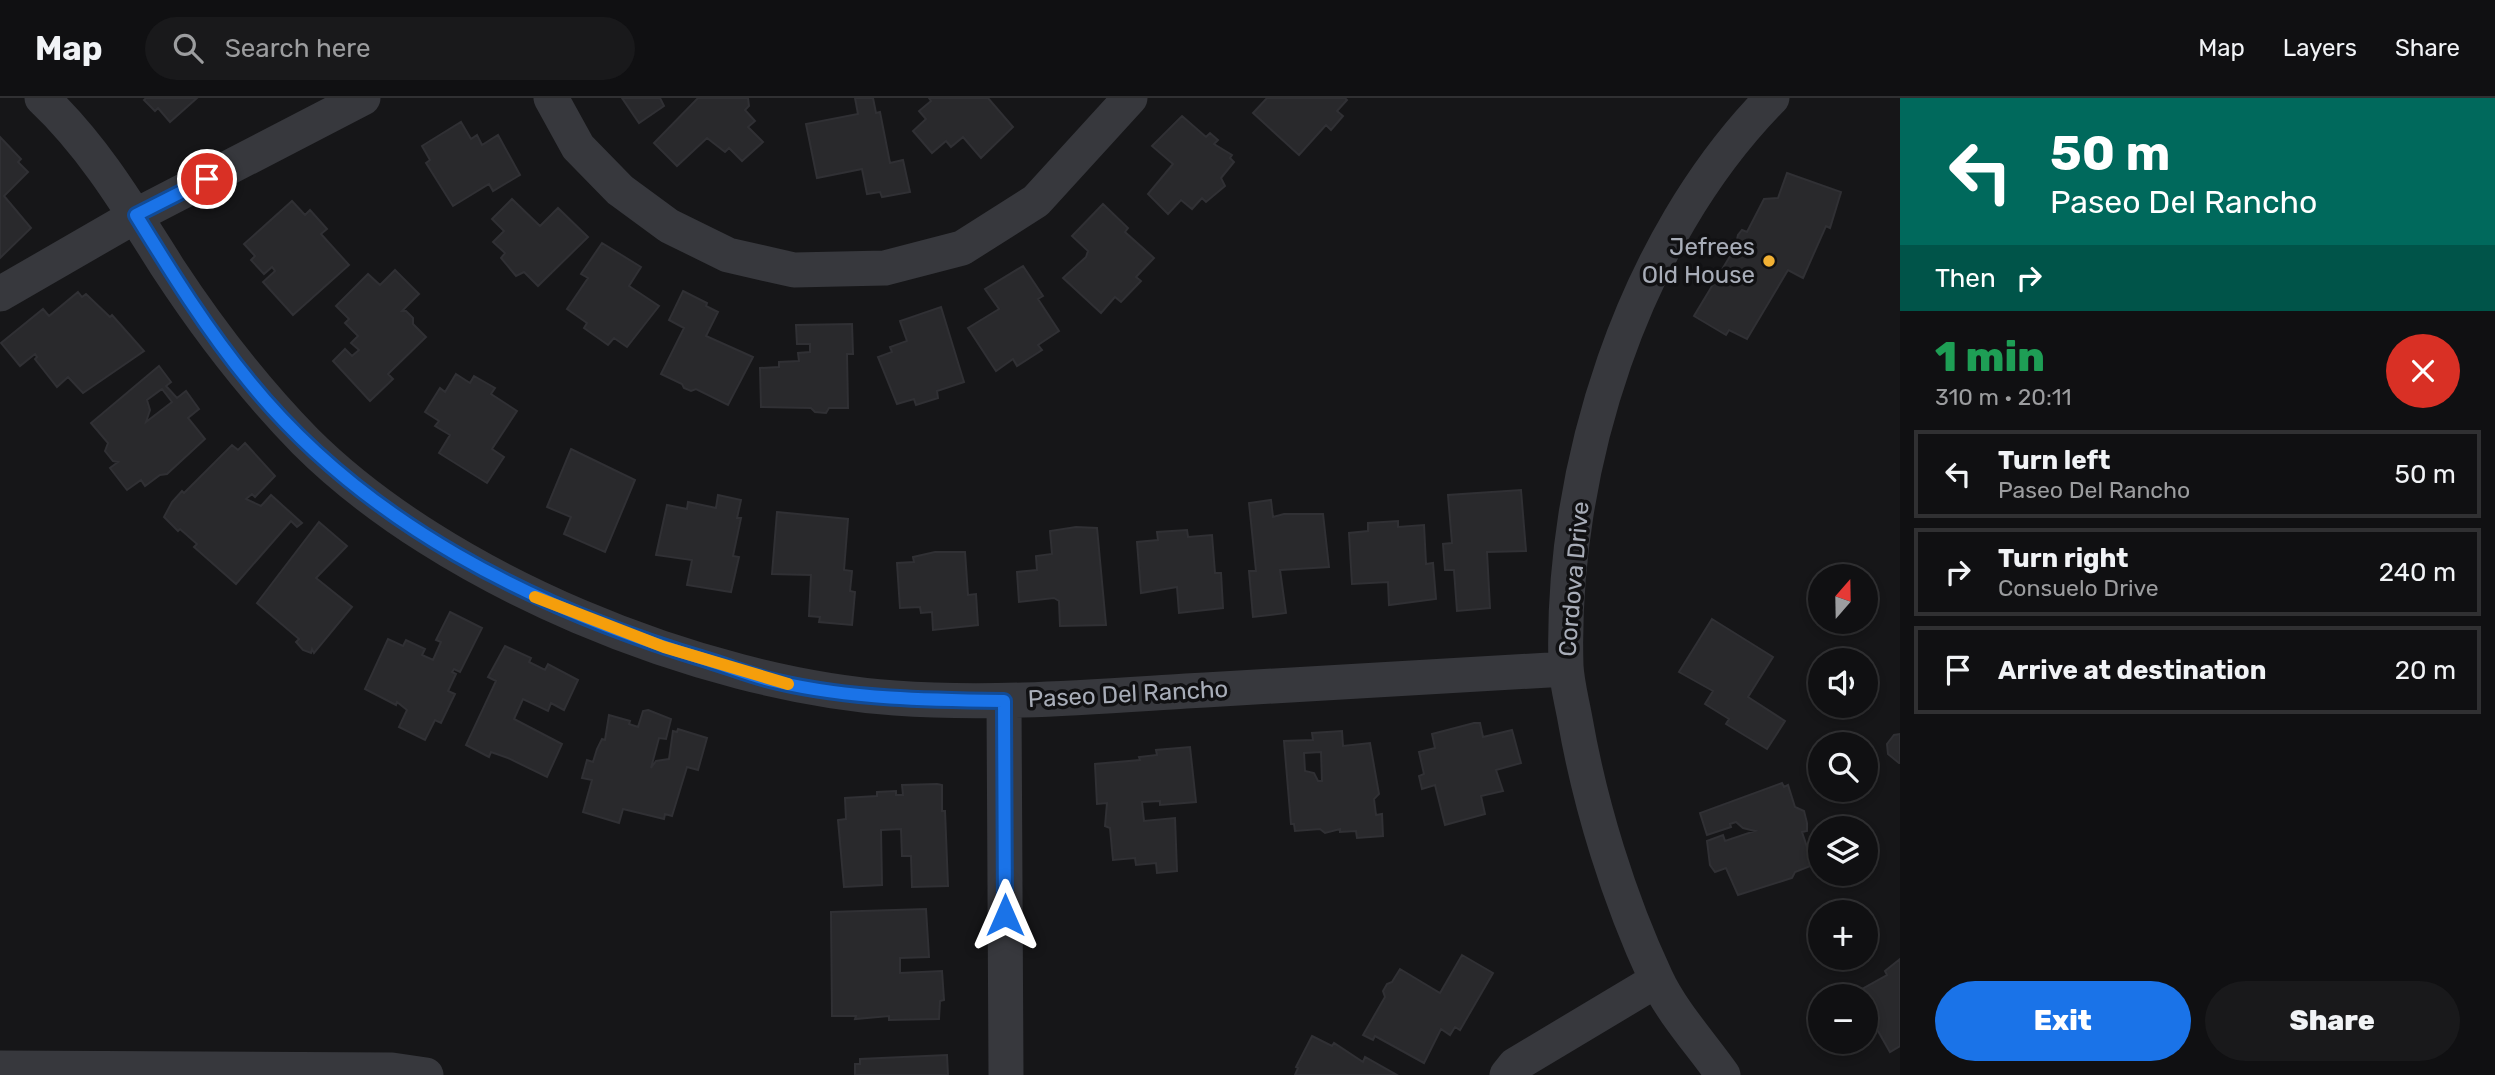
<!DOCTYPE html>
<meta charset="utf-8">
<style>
body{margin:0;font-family:Rubik,sans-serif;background:#19191b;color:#f1f3f6;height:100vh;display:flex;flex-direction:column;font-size:26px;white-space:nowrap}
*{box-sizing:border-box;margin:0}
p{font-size:23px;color:#9c9d9f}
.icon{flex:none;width:38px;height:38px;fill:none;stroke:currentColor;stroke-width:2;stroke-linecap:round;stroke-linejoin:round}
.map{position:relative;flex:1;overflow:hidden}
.side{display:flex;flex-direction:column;background:#101012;width:595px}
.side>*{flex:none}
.banner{background:#00695c;color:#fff;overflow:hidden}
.needle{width:46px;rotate:20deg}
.buttons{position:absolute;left:1808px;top:466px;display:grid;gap:14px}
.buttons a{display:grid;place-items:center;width:70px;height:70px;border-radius:50%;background:#101012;box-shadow:0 4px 10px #0003,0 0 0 2px #303032;font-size:35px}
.pin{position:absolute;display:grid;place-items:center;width:60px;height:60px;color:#fff;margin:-30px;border:4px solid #fff;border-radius:50%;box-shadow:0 2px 7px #0007}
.me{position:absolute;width:77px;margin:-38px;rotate:0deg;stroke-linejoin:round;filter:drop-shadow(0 0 5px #0008)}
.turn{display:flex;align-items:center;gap:24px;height:147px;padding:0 35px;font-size:32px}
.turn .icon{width:91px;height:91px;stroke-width:2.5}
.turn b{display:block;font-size:49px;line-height:60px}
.then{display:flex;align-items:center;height:66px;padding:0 35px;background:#0003;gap:14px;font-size:26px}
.round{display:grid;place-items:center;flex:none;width:74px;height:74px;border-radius:37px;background:#19191b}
.summary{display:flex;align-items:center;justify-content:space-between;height:119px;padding:0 35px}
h1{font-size:42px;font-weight:800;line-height:52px;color:#1e9e55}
.primary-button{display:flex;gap:14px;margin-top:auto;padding:14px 35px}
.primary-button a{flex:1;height:80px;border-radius:42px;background:#1a73e8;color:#fff;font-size:28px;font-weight:800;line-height:80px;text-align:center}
.primary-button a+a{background:#19191b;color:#f1f3f6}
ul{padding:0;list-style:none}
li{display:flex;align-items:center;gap:21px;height:88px;margin:0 14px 10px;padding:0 21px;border:4px solid #303032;border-radius:0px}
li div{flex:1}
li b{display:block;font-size:26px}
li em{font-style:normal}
header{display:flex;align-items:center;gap:42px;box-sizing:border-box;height:98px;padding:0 35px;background:#101012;border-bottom:2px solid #303032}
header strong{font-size:33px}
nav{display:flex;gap:38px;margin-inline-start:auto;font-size:24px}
.search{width:490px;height:63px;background:#19191b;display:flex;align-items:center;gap:18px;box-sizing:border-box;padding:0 24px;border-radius:38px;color:#9c9d9f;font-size:26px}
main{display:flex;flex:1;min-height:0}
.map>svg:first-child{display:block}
</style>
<header>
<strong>Map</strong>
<div class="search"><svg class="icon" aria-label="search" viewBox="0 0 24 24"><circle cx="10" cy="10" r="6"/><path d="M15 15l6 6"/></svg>Search here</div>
<nav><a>Map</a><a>Layers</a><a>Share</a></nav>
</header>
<main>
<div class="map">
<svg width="1900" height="977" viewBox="0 0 1900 977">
<rect width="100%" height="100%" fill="#161618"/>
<path fill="#29292c" stroke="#303034" stroke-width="2" fill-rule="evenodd" d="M146,0H197L170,24L158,10L155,13L144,2Z
M622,0H660L664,8L639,25Z
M698,0H748L749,8L745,12L755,23L748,29L763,44L742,63L729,50L725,54L707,40L677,68L654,45Z
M855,0H873L876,15L880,14L890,65L903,62L910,94L882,99L880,94L867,96L862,71L817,80L806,26L858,16Z
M929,0H988L1013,29L981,60L963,39L951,49L946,43L932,55L913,33L926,21L919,13L931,3Z
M1267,0H1345L1347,2L1337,13L1343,18L1331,32L1326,27L1299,57L1253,15Z
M1182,18L1206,39L1210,35L1218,42L1214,46L1232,57L1230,60L1234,64L1221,80L1225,88L1206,104L1202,100L1192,111L1181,102L1168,116L1148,96L1173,66L1152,48Z
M461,24L471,41L477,37L482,47L498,37L520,77L493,93L489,86L453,108L426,65L430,62L422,48Z
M0,39L21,61L18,64L28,74L4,98L31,130L0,160Z
M1787,75L1841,94L1830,130L1826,128L1803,180L1788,172L1747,241L1729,232L1726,237L1694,218L1735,150L1738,137L1742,132L1747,134L1764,101L1778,100Z
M512,101L540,128L558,110L588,139L538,188L524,174L516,178L501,160L505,155L493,144L504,133L492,121Z
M292,103L305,117L310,112L327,131L321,136L349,167L293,217L263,184L275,173L272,169L264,176L251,162L255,158L244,146Z
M1103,106L1128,130L1125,134L1154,160L1136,179L1141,183L1121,204L1115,199L1101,215L1063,180L1086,159L1088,153L1072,138Z
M602,145L641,169L629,188L659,208L627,249L614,240L608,247L584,230L587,225L567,211L588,180L581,176Z
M1023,168L1043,198L1038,201L1059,233L1038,247L1042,252L1017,268L1013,261L996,273L968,230L999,211L985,191Z
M395,172L419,196L402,213H406L413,220V226L426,239L388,276L393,281L370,303L333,263L345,251L352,258L359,252L351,245L358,238L345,225L349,221L336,208L368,176L380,187Z
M683,193L707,205L706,208L718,214L706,238L753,259L728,307L696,291L691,293L684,290L682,286L661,276L684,230L669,222Z
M78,194L82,199L86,196L110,219L112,217L144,253L83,295L68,279L57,289L35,261L37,259L35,256L20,268L1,245L43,211L49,218Z
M941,209L964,284L937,293L938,300L916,307L914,301L897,306L878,259L892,254L890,249L907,243L900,223Z
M852,226L853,256H847L848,310H829L826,315L815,314L811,310L761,309L760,270L779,269V264L799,263L798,255L810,254V246H797L796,227Z
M159,268L171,284L166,288L177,300L186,293L199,311L188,320L205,341L167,376L160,377L145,388L141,382L127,392L110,370L118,364L113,363L105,353L108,345L91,325ZM162,291L172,304L146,324L150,312L147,302Z
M456,276L470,285L474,278L495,290L491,296L517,313L492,351L504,359L487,385L439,355L450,337L435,328L439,323L425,314L440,290L445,294Z
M245,345L275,378L255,399L252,396L246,401L261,408L271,397L302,425L297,429L291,423L236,486L194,449L197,446L180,431L178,433L164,419L172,404L182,393L184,395L232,347L238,352Z
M571,351L635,382L605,454L564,436L571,419L547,409Z
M1521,392L1526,453L1487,454L1490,510L1457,513L1454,472H1445L1443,446L1452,445L1448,397Z
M718,397L741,402L737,420H741L733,458L739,459L731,494L687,487L692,462L656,457L667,407L687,411L688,404L716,410Z
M1271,402L1273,419L1284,416H1323L1329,469L1280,472L1286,515L1253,519L1249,473H1256L1249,405Z
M777,414L848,421L844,472L852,473L850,493L855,494L852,527L819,524L820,519L809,518L811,477L772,476Z
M1398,423V429L1424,427L1426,466L1433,465L1436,501L1389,507L1388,484L1352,486L1349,435L1368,433V425Z
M319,424L347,448L316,480L352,509L314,555L312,551L311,555L303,552L296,544L299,541L257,505Z
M1076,429L1097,430L1106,527L1060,528L1059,503L1054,500L1019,504L1017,474L1037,472L1036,458L1052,456L1050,433Z
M1187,432L1188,439L1212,437L1215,475H1221L1223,510L1179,515L1177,489L1141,495L1137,444L1158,442L1157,434Z
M935,454H965L968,497L976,496L978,527L933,532L932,514L921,515L920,509L900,510L897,465L914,464L913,459Z
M450,514L482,530L460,574L454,571L452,574L456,576L448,593L455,596L441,625L435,622L425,642L399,629L407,612L397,604L396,607L365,591L388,541L403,548L406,542L425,551L422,557L433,562L441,544L436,542Z
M1712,521L1773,559L1748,599L1785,623L1767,651L1726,626L1729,621L1705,606L1713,593L1679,574Z
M505,548L531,560L529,564L545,572L548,566L578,582L564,612L551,605L548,613L523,601L514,621L562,646L547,679L508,660L491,654L489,659L466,647L496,583L488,579Z
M648,612L671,621L666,641L659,640L651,670L656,663L669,661L673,633L677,634L678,631L707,640L698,672L687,669L672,718L665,716L664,721L623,711L619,725L583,714L592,682L582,680L587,662L593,664L597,651L602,641L605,642L609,617L630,623L629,626L638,629L643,613Z
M1474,625H1480L1483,639L1512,632L1521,665L1496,672L1503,693L1481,698L1485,716L1445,727L1435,687L1422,691L1419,678L1424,676L1419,654L1435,650L1432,636Z
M1342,633L1343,648L1370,645L1379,696L1374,701L1376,717L1382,716L1383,738L1357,740L1356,733L1340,734V731L1325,735L1320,731L1295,733L1294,726H1291L1284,643L1313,642L1312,635ZM1321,654L1322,683H1318L1314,675L1305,673L1304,655Z
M1900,636V665H1899L1888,656L1887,646L1894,637Z
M1190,649L1196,704L1160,707V703L1142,704L1144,723L1175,720L1177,773L1157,775L1156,765L1136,767L1135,760L1113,762L1110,730L1105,728L1107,705L1097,706L1095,666L1140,662L1139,659L1157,657L1156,652Z
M1782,685L1784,689L1788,687L1795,709L1804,713L1807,725V733L1802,734L1813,767L1795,774L1792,780L1738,797L1726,770L1715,774L1710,767L1707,743L1723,737L1725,743L1755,733L1743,730L1736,724L1730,726L1731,729L1707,737L1700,715Z
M937,686L942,687V713H945L948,788L912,789L911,758H902L901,731L881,732L882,787L844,789L838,722L846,721L845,700L877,698V694L896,693V697H903L902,687Z
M926,811L929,859L900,860V875L942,873L944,902L940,903L939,921L889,922V918L855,921L856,918H832L831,814Z
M1462,857L1493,875L1460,932L1455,929L1450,937L1441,931L1424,965L1375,938L1373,942L1363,937L1385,899L1383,893L1387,886L1392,884L1400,871L1440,895Z
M1900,861V948L1890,954L1866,912V898L1855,895L1887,877L1885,873Z
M1312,938L1332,948L1334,945L1363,964L1365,959L1397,977H1295L1298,970L1296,969Z
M947,957L948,977H855V966H860V961Z"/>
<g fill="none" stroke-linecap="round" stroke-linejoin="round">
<path stroke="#37383d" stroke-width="35" d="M42,0C94,49 130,110 168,170C208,231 253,290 305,343C444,482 700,586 895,600C992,607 1089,599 1186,593C1313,586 1440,578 1566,571
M551,0L578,49L620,92L669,128L728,157L794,172L885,170L962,150L1036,103L1130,0
M0,196L137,117L363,0
M1004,603L1006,977
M0,970L392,972L426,977
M1507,977L1515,967L1657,882
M1723,977C1702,947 1671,913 1656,880C1619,801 1590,707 1575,621C1572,604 1567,586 1566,568C1560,372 1632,142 1772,0"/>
</g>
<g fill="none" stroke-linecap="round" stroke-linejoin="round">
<defs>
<path id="route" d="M207,81L136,117C171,174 207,232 249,283C364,425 535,511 707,562C730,569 754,579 778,584C851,601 929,602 1004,603L1005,817"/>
</defs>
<use href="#route" stroke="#114b97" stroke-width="18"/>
<use href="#route" stroke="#1a73e8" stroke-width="12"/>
<path stroke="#f59e0b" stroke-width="12" d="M535,499L664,549L788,586"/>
</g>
<circle fill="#f2b134" stroke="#111113" stroke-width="2.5" cx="1769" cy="163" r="7"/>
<g text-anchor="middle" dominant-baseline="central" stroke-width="7" stroke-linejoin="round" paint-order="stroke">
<g font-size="24" fill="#a8adb8" stroke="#111113" text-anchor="end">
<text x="1755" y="149">Jefrees<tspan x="1755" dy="28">Old House</tspan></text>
</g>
<g font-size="24" fill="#a8adb8" stroke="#111113">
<text transform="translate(1574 481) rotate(-85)">Cordova Drive</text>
<text transform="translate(1128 596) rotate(-3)">Paseo Del Rancho</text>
</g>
</g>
</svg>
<div class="buttons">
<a><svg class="needle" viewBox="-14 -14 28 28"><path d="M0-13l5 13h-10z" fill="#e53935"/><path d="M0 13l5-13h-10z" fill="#9c9d9f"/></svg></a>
<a><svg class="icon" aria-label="sound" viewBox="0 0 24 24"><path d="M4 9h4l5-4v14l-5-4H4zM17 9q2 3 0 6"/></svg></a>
<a><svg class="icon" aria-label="search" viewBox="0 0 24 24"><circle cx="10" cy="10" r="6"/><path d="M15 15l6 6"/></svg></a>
<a><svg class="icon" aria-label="layers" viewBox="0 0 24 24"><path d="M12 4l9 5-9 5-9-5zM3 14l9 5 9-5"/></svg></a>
<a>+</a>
<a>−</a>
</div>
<div class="pin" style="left:207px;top:81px;background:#d93025"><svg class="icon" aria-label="arrive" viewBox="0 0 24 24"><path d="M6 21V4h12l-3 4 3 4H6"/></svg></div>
<svg class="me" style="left:1005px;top:817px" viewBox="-20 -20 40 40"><path d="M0-17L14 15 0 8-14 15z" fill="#1a73e8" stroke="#fff" stroke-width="4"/></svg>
</div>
<section class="side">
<div class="banner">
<div class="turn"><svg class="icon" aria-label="left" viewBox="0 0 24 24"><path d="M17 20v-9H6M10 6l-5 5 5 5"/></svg><div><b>50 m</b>Paseo Del Rancho</div></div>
<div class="then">Then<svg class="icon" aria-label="right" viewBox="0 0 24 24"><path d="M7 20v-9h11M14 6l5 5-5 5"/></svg></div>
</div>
<div class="summary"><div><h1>1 min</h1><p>310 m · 20:11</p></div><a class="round" style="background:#d93025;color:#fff"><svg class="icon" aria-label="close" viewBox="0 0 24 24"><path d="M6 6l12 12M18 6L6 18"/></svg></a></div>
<ul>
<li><svg class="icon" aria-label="left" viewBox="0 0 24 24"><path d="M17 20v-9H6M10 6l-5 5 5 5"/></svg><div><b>Turn left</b><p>Paseo Del Rancho</p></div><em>50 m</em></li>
<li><svg class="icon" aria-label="right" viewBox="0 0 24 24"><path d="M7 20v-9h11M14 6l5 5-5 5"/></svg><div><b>Turn right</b><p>Consuelo Drive</p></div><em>240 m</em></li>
<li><svg class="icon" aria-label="arrive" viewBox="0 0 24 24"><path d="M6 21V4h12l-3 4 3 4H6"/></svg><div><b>Arrive at destination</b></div><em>20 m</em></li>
</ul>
<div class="primary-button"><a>Exit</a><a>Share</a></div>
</section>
</main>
